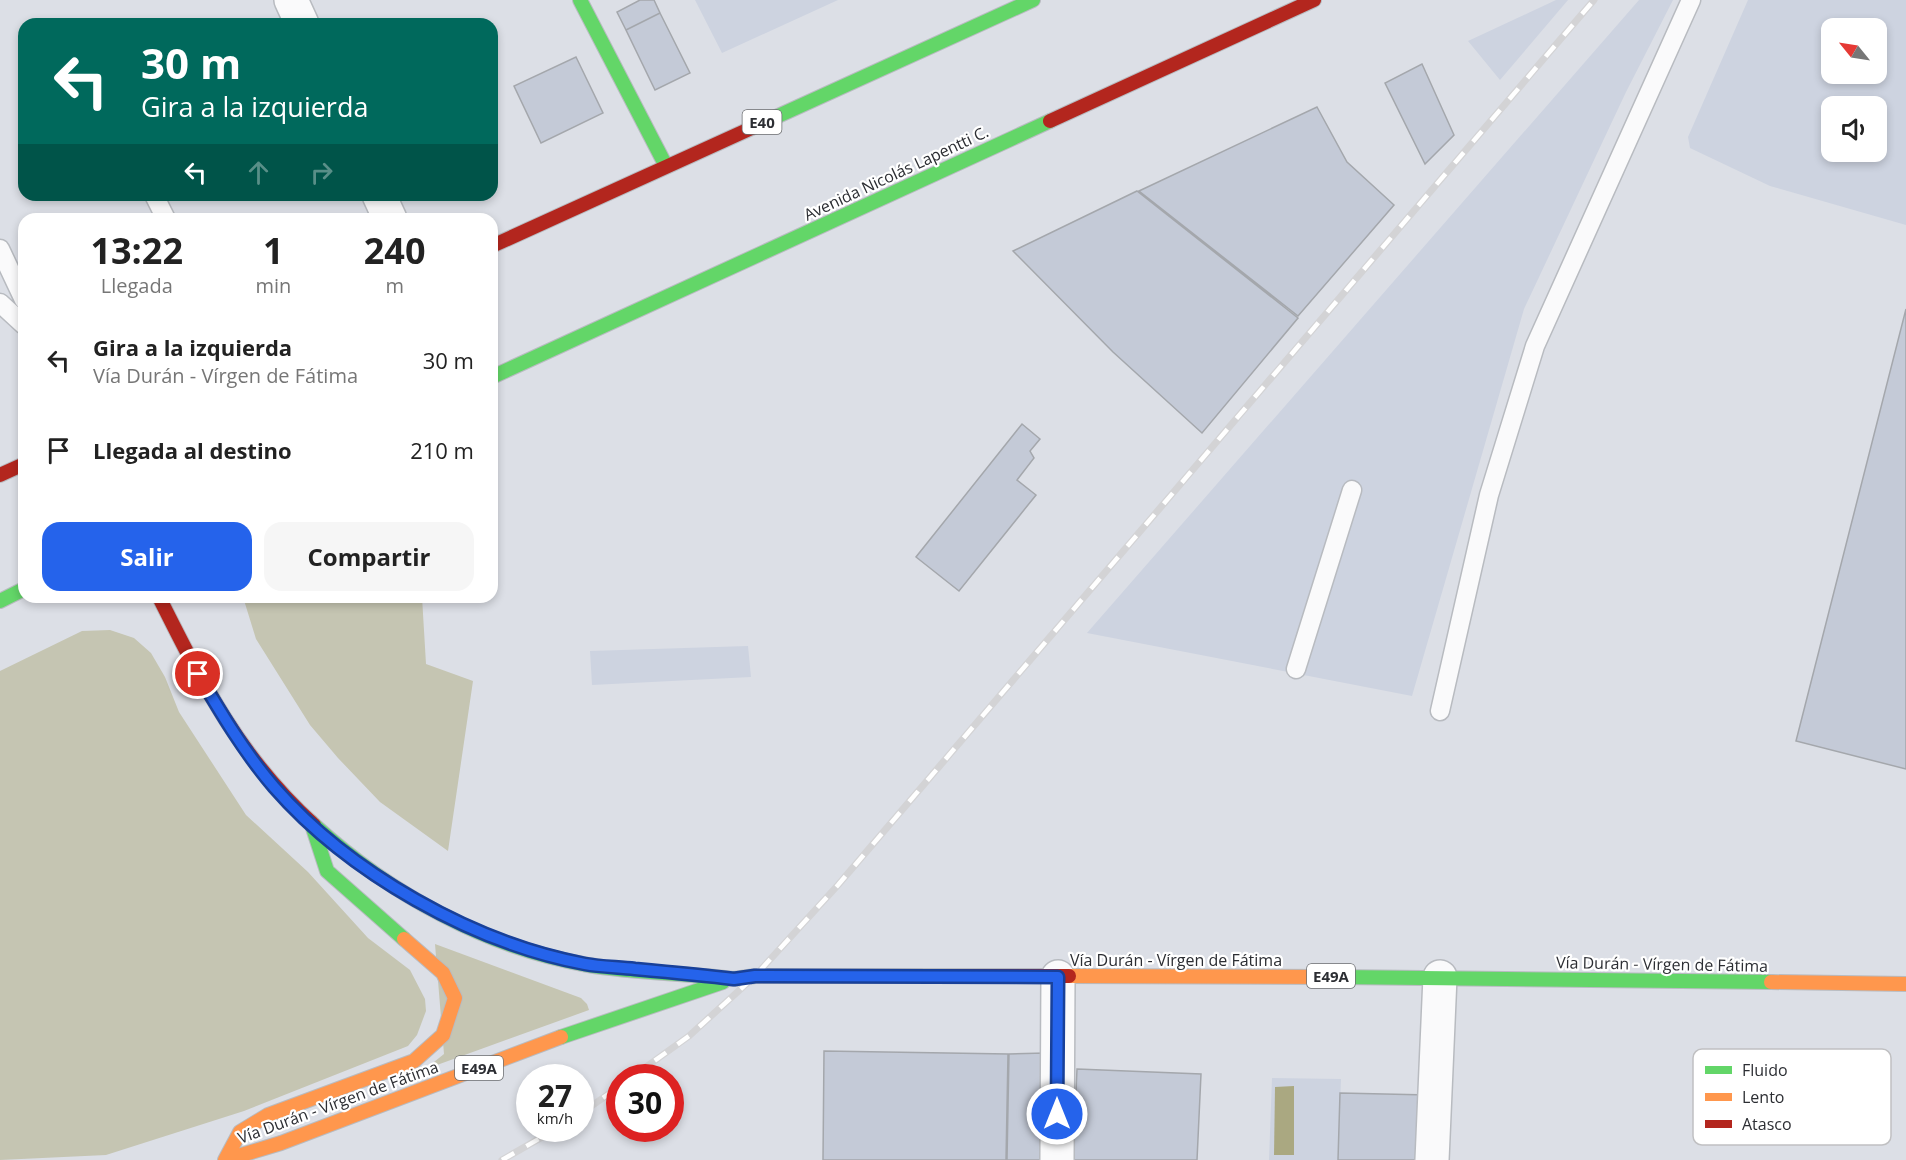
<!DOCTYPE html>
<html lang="es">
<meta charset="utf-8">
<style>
body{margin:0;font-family:"Open Sans",sans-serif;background:#f6f6f6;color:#222;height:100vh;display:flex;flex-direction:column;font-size:22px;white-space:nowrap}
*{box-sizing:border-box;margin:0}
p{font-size:20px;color:#767676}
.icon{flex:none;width:33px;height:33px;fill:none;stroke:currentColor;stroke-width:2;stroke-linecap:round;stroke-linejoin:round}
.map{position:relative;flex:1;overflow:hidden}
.sheet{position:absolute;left:18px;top:213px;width:480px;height:390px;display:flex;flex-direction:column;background:#fff;border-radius:18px;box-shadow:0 3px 9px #0003}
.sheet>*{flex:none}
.top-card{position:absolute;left:18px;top:18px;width:480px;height:183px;border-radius:18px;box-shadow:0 3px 9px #0003;background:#00695c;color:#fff;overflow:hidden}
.needle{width:39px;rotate:300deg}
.controls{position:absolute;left:1821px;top:18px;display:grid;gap:12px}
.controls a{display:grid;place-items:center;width:66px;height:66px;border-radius:12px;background:#fff;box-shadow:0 3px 9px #0003;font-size:30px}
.speed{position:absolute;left:516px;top:1064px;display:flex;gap:12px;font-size:30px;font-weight:700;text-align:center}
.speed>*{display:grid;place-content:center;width:78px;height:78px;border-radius:50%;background:#fff;box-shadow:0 3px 9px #0003;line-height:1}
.speed small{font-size:15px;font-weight:400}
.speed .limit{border:9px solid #d22;background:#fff;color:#111}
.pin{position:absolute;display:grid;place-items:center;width:51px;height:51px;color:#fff;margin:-26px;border:3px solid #fff;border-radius:50%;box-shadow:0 2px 6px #0007}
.me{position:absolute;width:66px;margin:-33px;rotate:0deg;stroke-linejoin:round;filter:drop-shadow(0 0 4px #0008)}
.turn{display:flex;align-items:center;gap:21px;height:126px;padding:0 24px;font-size:27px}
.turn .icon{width:78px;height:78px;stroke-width:2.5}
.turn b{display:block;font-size:42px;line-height:51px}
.lanes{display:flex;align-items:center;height:57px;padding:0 24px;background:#0003;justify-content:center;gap:30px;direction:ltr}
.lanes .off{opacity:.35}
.eta{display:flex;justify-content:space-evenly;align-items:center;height:102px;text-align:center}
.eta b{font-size:36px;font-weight:700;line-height:42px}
.cta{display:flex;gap:12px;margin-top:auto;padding:12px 24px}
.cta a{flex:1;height:69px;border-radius:18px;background:#2563eb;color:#fff;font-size:24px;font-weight:700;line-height:69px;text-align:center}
.cta a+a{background:#f6f6f6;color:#222}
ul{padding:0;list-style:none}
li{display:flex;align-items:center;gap:18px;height:90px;padding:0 24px}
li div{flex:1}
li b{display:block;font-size:22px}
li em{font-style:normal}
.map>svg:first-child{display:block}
</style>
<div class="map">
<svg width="1906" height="1160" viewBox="0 0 1906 1160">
<rect width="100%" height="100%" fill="#dcdfe6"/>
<path fill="#cdd3e0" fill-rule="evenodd" d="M695,0H838L722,53Z
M1556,0H1568L1500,80L1468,41Z
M1639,0H1673L1626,92L1524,309L1412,696L1087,633Z
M1748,0H1906V225L1770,186L1690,148L1688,137ZM1876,28V74H1832V28ZM1876,106V152H1832V106Z
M748,646L751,677L592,685L590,651Z
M1272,1078L1341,1079L1338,1160H1269Z"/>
<path fill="#c5c5b2" d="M243,597H422L426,664L473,681L448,851L380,802L338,758L310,725L256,639Z
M110,630L134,638L151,653L165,677L179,712L246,815L308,872L368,938L410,970L425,999L426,1011L417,1035L408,1046L244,1111L106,1155L0,1160V671L82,631Z
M435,944L581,998L587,1004L589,1010L437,1065L434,1062L444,1054Z"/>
<path fill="#aaa881" d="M1294,1086V1155H1274L1275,1087Z"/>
<path fill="#c4cad7" stroke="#a4a7ac" stroke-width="1.5" d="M640,0H654L660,13L626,30L617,12Z
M660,13L690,73L655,90L626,30Z
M576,57L603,113L541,143L514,86Z
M1422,64L1454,135L1425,164L1385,83Z
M1317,107L1347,162L1394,205L1298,316L1139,191Z
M1137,191L1298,318L1202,433L1113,352L1013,251Z
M1906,309V769L1796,741Z
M1022,424L1040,439L1030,451L1034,458L1017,480L1036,495L959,591L916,557Z
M824,1051L1008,1054L1006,1160H823Z
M1045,1053L1042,1160H1007L1009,1054Z
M1077,1069L1201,1074L1197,1160H1073Z
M1340,1093L1428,1095L1423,1160H1338Z"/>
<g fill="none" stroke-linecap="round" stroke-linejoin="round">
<defs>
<path id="lane" d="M154,195L166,219
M0,249L24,300
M0,303L24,325
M1296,669L1352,490
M1440,711L1489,495L1535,346L1691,0"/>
<path id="street" d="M291,0L302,24
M379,195L390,219
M1057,1160L1058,977
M1432,1160L1440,977"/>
<path id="fast" d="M580,0L666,166
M767,121L1033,0
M492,377L1050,121
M0,601L24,589
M311,822L327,871L404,939
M314,825C390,894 487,948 588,965C636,973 686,973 734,979L755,976H869
M1340,977L1771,982
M561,1037L723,982"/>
<path id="slow" d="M1069,976L1340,977
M1771,982L1906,984
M225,1160L281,1143L561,1037
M225,1160L240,1132L268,1115L414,1061L443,1035L455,998L443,973L404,939"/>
<path id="jam" d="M1050,121L1314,0
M492,246L767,121
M0,475L24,464
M159,597C203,685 240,758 314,825
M869,976H1069"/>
</defs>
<use href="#lane" stroke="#b8bbc0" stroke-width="21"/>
<use href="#street" stroke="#b8bbc0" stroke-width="36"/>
<use href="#fast" stroke="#b8bbc0" stroke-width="16"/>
<use href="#slow" stroke="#b8bbc0" stroke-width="16"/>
<use href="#jam" stroke="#b8bbc0" stroke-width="16"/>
<use href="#lane" stroke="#fafafb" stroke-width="18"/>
<use href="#street" stroke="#fafafb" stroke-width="33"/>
<use href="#fast" stroke="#63d668" stroke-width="14"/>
<use href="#slow" stroke="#ff974d" stroke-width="14"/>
<use href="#jam" stroke="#b3261e" stroke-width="14"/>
<defs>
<path id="rail" d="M632,1077L689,1036L755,976L838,885L1594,0
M580,1114L620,1086
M502,1160L558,1128"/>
</defs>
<use href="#rail" stroke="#d3d3d5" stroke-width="7"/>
<use href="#rail" stroke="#fff" stroke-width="4.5" stroke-dasharray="14" stroke-linecap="butt"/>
</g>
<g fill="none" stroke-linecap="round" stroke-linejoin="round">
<defs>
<path id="route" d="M198,674C221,713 244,752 274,787C349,873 473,943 585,964C601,967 618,967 635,969C668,972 701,975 734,979L755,976L1058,977L1057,1114"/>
</defs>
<use href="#route" stroke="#184099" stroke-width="15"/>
<use href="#route" stroke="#2563eb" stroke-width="10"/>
</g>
<g text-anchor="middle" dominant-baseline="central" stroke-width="4.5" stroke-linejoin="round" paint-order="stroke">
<g fill="#fff" stroke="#6b6d70" stroke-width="1.5">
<rect x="742.5" y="110" width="39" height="24" rx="4.5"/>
<rect x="1307" y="964" width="48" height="24" rx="4.5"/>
<rect x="455" y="1056" width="48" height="24" rx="4.5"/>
</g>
<g font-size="15" font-weight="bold" fill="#2c2e33">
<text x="762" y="122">E40</text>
<text x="1331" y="976">E49A</text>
<text x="479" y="1068">E49A</text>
</g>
<g font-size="16" fill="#2c2e33" stroke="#fff">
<text transform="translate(896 173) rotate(-25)">Avenida Nicolás Lapentti C.</text>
<text x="1176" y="960">Vía Durán - Vírgen de Fátima</text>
<text transform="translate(1662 964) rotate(1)">Vía Durán - Vírgen de Fátima</text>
<text transform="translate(338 1102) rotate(-20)">Vía Durán - Vírgen de Fátima</text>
</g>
</g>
<rect x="1693" y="1049" width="198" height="96" rx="9" fill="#fff" stroke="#c0c0c2" stroke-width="1.5"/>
<rect x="1705" y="1066" width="27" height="8" fill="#63d668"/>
<rect x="1705" y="1093" width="27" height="8" fill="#ff974d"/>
<rect x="1705" y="1120" width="27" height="8" fill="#b3261e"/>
<g font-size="16" fill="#2c2e33">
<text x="1742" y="1076">Fluido</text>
<text x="1742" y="1103">Lento</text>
<text x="1742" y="1130">Atasco</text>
</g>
</svg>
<div class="controls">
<a><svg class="needle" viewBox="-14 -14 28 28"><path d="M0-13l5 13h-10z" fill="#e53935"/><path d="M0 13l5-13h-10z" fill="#767676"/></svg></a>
<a><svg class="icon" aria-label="sound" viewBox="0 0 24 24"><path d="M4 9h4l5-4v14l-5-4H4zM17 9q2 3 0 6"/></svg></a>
</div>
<div class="speed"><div>27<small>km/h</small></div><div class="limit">30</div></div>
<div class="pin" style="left:198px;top:674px;background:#d93025"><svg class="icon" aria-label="arrive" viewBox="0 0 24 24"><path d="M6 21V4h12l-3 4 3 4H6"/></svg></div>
<svg class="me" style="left:1057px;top:1114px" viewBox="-20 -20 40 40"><circle r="17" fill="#2563eb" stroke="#fff" stroke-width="3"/><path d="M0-11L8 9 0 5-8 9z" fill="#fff"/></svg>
<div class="top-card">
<div class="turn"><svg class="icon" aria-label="left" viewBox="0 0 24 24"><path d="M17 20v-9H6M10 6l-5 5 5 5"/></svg><div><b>30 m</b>Gira a la izquierda</div></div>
<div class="lanes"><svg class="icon" aria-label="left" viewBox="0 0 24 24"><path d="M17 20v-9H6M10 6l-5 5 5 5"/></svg><svg class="icon off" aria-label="ahead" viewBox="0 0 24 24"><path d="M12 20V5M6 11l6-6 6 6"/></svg><svg class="icon off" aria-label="right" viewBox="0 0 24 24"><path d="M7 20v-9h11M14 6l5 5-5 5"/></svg></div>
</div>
<section class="sheet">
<div class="eta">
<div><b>13:22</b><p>Llegada</p></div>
<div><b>1</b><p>min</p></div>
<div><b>240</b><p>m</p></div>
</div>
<ul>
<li><svg class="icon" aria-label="left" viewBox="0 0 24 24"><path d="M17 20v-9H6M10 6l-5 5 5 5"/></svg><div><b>Gira a la izquierda</b><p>Vía Durán - Vírgen de Fátima</p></div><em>30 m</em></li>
<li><svg class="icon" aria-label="arrive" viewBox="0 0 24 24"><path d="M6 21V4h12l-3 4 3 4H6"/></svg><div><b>Llegada al destino</b></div><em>210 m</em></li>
</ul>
<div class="cta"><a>Salir</a><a>Compartir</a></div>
</section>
</div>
